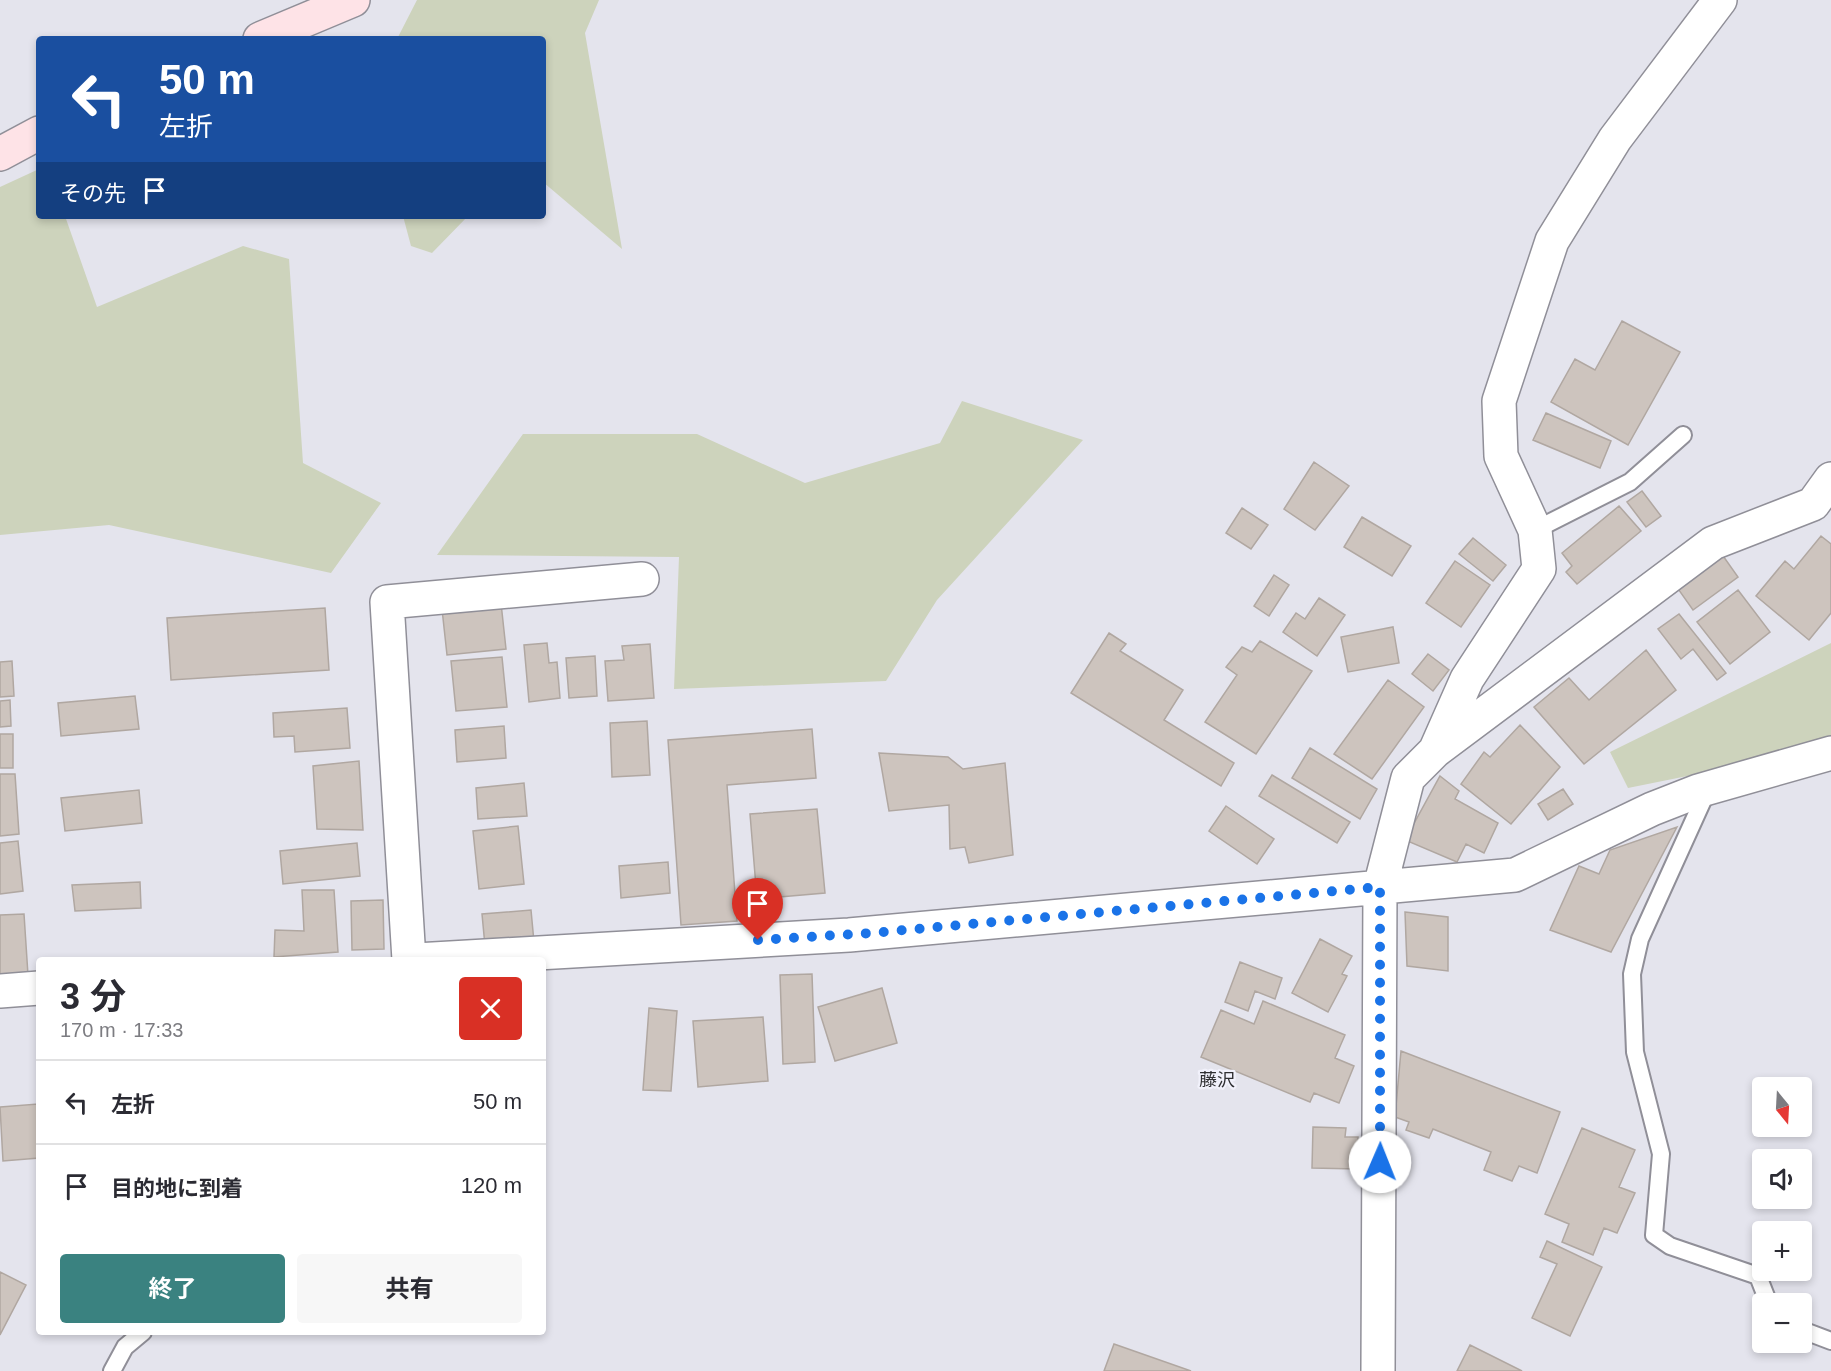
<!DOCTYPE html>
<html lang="ja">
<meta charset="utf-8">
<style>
body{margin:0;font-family:Arial,"Noto Sans JP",sans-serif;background:#f7f7f7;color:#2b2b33;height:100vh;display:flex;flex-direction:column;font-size:22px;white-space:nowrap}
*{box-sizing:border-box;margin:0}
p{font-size:20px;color:#7c7c81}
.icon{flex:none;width:33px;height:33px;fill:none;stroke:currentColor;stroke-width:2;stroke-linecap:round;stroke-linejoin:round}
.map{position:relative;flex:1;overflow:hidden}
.drawer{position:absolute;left:36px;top:957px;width:510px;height:378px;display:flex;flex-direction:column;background:#fff;border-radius:6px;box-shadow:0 3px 9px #0003}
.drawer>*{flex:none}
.hud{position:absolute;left:36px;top:36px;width:510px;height:183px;border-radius:6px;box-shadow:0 3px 9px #0003;background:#1a4fa0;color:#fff;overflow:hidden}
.needle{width:39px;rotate:162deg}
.tools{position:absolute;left:1752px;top:1077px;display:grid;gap:12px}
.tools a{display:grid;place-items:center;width:60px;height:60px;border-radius:6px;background:#fff;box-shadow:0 3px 9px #0003;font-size:30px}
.pin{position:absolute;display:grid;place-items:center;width:51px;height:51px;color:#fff;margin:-62px -26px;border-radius:50% 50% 50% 0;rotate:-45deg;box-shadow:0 0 6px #0007}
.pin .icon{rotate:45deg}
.me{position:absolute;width:66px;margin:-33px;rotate:1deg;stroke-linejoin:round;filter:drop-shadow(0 0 4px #0008)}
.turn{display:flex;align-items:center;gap:21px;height:126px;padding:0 24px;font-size:27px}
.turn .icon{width:78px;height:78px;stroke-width:2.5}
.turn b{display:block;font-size:42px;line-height:51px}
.then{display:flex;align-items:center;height:57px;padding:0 24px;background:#0003;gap:12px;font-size:22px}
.round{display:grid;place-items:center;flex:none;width:63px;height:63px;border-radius:6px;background:#f7f7f7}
.summary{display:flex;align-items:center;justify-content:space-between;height:102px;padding:0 24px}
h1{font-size:36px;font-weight:700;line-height:45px}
.action{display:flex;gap:12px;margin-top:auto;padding:12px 24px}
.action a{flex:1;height:69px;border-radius:6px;background:#3a8280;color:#fff;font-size:24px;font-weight:700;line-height:69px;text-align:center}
.action a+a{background:#f7f7f7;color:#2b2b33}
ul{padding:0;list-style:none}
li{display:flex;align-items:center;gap:18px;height:84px;padding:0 24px;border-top:2px solid #e1e1e2}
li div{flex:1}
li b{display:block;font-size:22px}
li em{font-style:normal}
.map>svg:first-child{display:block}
</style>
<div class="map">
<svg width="1831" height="1371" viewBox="0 0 1831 1371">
<rect width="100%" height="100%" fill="#e4e4ed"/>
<path fill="#cdd3bc" d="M417,0H599L585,33L622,249L543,182V39H397Z
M39,169V216H65L97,307L243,246L289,259L303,463L381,503L331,573L109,525L0,535V187Z
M403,216H468L432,253L411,246Z
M962,401L1083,440L937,600L886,681L674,689L679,557L437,555L523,434H697L805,483L940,443Z
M1831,643V747L1628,788L1610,752Z"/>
<path fill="#cdc4be" stroke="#b0a7a1" stroke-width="1.5" d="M1622,321L1680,352L1628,445L1551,402L1575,359L1595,370Z
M1546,413L1611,441L1600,468L1533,440Z
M1314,462L1349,486L1315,530L1284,509Z
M1642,491L1661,516L1646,527L1627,502Z
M1619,506L1641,531L1577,584L1566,572L1572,566L1562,553Z
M1242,508L1268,525L1251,549L1226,533Z
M1362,517L1411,546L1392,576L1344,547Z
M1821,536L1831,544V613L1809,640L1756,596L1785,561L1794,569Z
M1473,538L1506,565L1493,581L1459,554Z
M1721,553L1738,577L1693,610L1676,586Z
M1455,561L1490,585L1461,627L1426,603Z
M1274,575L1289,585L1269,616L1254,606Z
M1738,590L1770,632L1730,664L1697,622Z
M1319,598L1345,615L1317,656L1283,632L1296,613L1305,619Z
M501,603L506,649L447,655L442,609Z
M325,608L329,670L171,680L167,618Z
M1679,614L1726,673L1717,680L1693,649L1681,659L1658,629Z
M1393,627L1399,663L1348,672L1341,637Z
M1109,633L1126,644L1120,651L1183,690L1164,720L1234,763L1221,786L1071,693Z
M1260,641L1312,671L1256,754L1205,722L1237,675L1226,667L1242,647L1252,652Z
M547,643L549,663L557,662L560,698L529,702L524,645Z
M650,644L654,698L608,701L605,661L624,660L622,646Z
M1646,650L1676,690L1584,764L1534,707L1569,678L1589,700Z
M1428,654L1449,670L1433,691L1412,674Z
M595,656L597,696L569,698L566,658Z
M502,657L507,707L456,711L451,661Z
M12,661L14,696L0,697V662Z
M1388,680L1424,707L1372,779L1334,754Z
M135,696L139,729L61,736L58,703Z
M10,700L11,726L0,727V701Z
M347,708L350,748L295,752L294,736L274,737L273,713Z
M647,721L650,775L612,777L610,723Z
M1520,725L1560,767L1511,824L1461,784L1484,752L1490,757Z
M504,726L506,758L457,762L455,730Z
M812,729L816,778L727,785L737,921L681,925L668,740Z
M0,734H13V768H0Z
M1310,748L1377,789L1360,819L1292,778Z
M879,753L948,757L963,769L1005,763L1013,855L969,863L965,847L950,849L949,805L889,811Z
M359,761L363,830L317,829L313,766Z
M0,774H15L19,834L0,836Z
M1272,775L1350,822L1337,843L1259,796Z
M1440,776L1459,791L1455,799L1498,823L1484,853L1466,844L1457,862L1405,840Z
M524,783L527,816L478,819L476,788Z
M1563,789L1573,804L1548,820L1538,804Z
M139,790L142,823L65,831L61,798Z
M1226,806L1274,839L1257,864L1209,831Z
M817,809L825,893L757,899L750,814Z
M518,826L524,884L479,889L473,831Z
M1677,827L1611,952L1550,930L1579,866L1599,874L1610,850Z
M18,841L23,891L0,894V843Z
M357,843L360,876L283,884L280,851Z
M668,862L670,893L621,898L619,866Z
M140,882L141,908L75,911L72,885Z
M302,890H334L338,952L274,957L275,930L304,931Z
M383,900L384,949L352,950L351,901Z
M531,910L534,942L485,946L482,914Z
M1405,912L1448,917V971L1407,966Z
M24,914L28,975L0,977V915Z
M1320,939L1352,956L1342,974L1347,976L1328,1012L1292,993Z
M1240,962L1282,978L1275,999L1255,991L1248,1011L1225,1002Z
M812,974L815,1062L783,1064L780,975Z
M882,988L897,1043L835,1061L818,1007Z
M1263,1001L1345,1035L1335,1058L1354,1066L1339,1103L1314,1093L1310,1102L1201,1057L1221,1010L1254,1024Z
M649,1008L677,1011L671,1091L643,1090Z
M763,1017L768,1081L698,1087L693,1021Z
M1401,1051L1560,1112L1537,1173L1519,1166L1512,1181L1484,1170L1491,1152L1433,1129L1429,1138L1406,1130L1409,1122L1395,1117Z
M38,1104L39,1158L3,1161L0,1107Z
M1313,1127L1346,1128L1345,1137H1358L1357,1169L1312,1168Z
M1582,1128L1635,1150L1619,1187L1635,1193L1617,1233L1604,1228L1593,1255L1562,1242L1569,1224L1545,1214Z
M1547,1241L1602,1267L1570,1336L1532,1318L1557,1264L1540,1257Z
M0,1272L26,1285L0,1335Z
M1114,1344L1191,1371H1104Z
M1470,1345L1522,1371H1457Z"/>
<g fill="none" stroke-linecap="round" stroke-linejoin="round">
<defs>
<path id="service" d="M1535,530L1630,482L1683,435
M1708,789L1640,939L1632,974L1635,1052L1661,1154L1654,1235L1670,1246L1758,1276L1769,1304
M1802,1330L1831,1341
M112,1371L125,1347L143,1332"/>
<path id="minor" d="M1436,749L1467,679L1539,569L1535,530L1501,456L1499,401L1552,241L1615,139L1720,0
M409,960L387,602L642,579
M416,960L849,935L1515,875L1652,809L1698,791L1831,753
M0,991L39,988
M1378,1371L1380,887L1408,778L1435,751L1713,543L1813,504L1831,479"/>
<path id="secondary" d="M260,39L353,0
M0,154L39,133"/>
</defs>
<use href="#service" stroke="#908f98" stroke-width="20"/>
<use href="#minor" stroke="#908f98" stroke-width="36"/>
<use href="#secondary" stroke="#908f98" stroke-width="36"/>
<use href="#service" stroke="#fff" stroke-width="16"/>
<use href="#minor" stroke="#fff" stroke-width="33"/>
<use href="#secondary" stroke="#fee3e7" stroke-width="33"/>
</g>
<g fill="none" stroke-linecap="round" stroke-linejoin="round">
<path stroke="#1a73e8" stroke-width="10" stroke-dasharray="0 18" d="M758,940L872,933L1380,887V1162"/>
</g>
<g text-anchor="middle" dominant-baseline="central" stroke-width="4.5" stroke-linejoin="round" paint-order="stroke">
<g font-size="18" fill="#2f2f32" stroke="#f1f1fb">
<text x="1217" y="1080">藤沢</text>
</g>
</g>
</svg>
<div class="tools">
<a><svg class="needle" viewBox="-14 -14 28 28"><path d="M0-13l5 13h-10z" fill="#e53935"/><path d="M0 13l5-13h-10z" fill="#7c7c81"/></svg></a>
<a><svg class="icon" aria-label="sound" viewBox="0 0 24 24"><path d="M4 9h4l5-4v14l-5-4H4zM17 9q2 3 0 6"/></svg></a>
<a>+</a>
<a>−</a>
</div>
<div class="pin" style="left:758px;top:940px;background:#d93025"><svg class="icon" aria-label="arrive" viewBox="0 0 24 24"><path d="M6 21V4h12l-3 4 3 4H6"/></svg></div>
<svg class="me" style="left:1380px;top:1162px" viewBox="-20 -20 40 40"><circle r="19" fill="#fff"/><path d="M0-13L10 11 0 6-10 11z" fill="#1a73e8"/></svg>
<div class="hud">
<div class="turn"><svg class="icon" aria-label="left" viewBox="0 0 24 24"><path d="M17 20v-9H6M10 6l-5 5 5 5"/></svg><div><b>50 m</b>左折</div></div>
<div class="then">その先<svg class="icon" aria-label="arrive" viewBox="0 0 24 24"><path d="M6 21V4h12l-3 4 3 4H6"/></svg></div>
</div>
<section class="drawer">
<div class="summary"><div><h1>3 分</h1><p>170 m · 17:33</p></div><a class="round" style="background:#d93025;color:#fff"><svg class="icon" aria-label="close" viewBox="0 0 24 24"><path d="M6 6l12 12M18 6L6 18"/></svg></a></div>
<ul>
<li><svg class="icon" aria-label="left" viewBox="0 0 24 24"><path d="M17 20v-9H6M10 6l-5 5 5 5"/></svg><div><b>左折</b></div><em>50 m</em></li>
<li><svg class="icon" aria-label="arrive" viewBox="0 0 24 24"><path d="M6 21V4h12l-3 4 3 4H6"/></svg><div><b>目的地に到着</b></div><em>120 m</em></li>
</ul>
<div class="action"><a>終了</a><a>共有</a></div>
</section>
</div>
